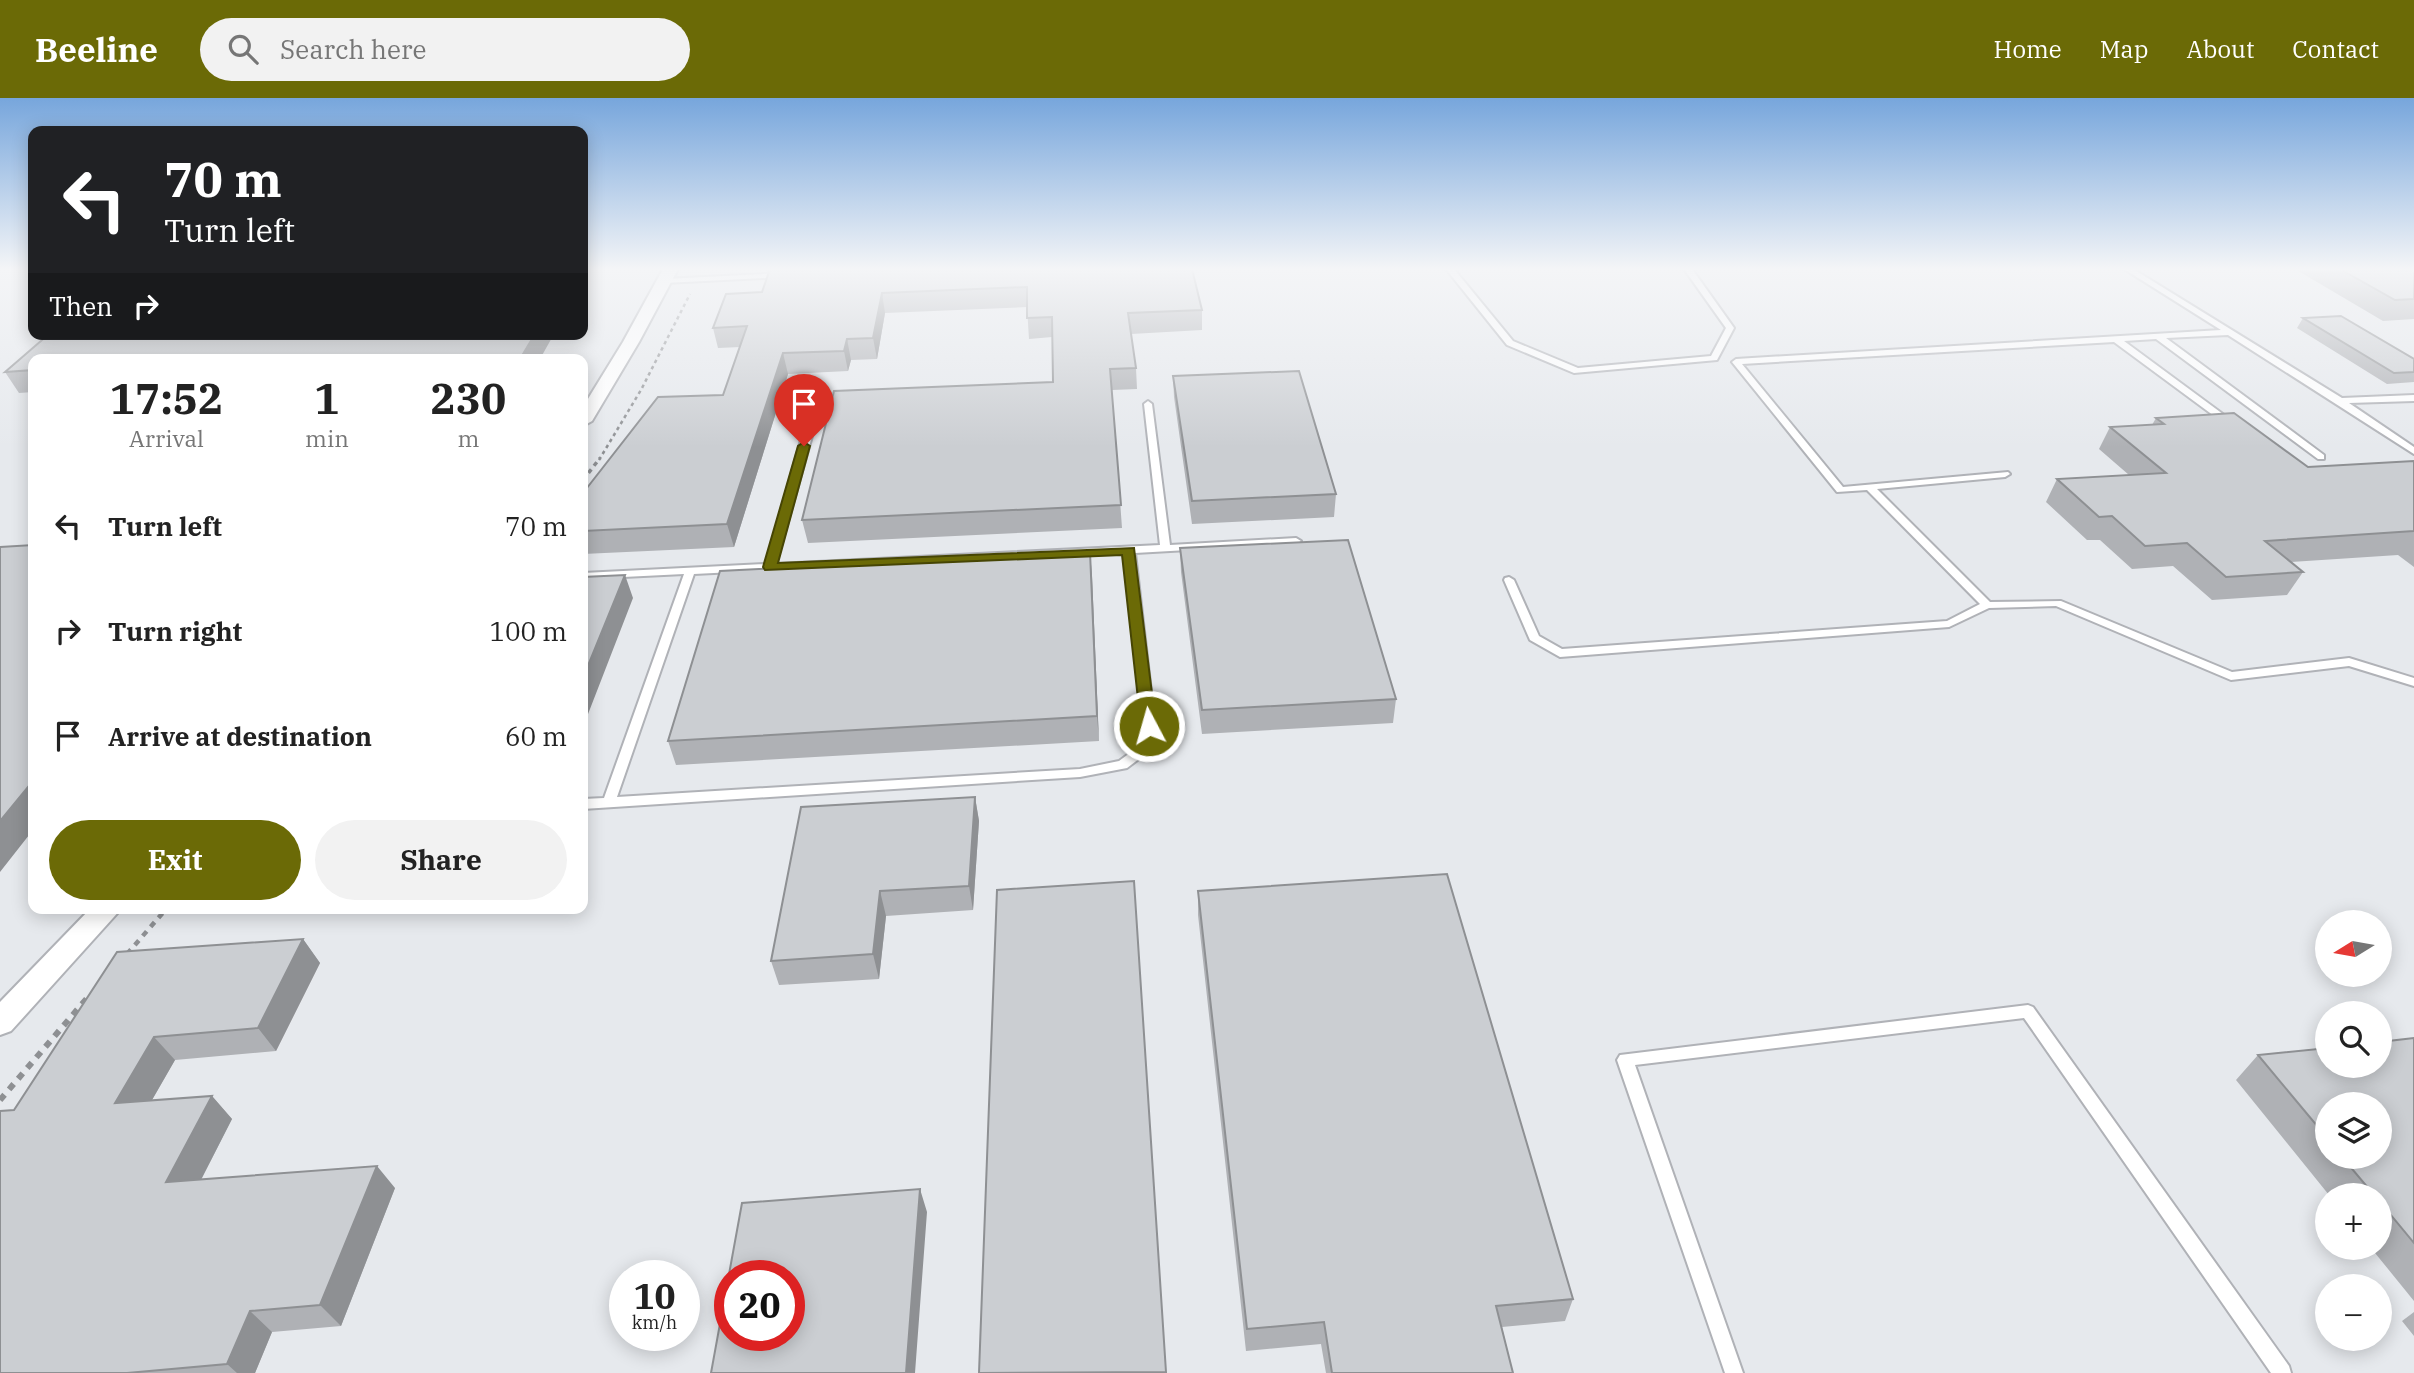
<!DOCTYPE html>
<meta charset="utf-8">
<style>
body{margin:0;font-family:"IBM Plex Serif",serif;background:#f2f2f2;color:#222;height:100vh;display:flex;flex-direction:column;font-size:26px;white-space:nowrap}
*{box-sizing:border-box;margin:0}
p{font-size:23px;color:#767676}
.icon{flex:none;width:38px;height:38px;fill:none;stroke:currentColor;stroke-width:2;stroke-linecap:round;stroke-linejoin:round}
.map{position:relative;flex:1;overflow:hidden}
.side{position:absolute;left:28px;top:256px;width:560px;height:560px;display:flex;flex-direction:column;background:#fff;border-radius:14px;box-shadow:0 4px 18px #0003}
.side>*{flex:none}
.guide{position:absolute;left:28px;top:28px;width:560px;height:214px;border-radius:14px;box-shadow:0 4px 18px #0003;background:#202124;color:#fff;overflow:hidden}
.needle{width:46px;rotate:259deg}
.controls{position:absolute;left:2315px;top:812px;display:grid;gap:14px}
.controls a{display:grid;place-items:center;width:77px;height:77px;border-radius:50%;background:#fff;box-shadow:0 4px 18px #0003;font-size:35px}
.speed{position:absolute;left:609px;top:1162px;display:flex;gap:14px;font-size:35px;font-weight:700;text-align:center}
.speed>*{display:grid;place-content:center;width:91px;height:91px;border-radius:50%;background:#fff;box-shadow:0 4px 18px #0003;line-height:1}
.speed small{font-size:18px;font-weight:400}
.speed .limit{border:10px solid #d22;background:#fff;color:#111}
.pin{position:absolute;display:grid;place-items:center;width:60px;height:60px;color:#fff;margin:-72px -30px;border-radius:50% 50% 50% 0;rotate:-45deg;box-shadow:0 0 7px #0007}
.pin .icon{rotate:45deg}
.me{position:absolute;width:77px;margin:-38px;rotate:354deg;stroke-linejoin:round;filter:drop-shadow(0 0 5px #0008)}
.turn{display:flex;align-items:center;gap:24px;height:147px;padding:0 21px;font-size:32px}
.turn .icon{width:91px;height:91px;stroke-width:2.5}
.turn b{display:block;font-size:49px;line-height:60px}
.then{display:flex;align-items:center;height:66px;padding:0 21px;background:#0003;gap:14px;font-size:26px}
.eta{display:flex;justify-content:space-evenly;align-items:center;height:119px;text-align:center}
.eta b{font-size:42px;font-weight:700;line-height:49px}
.primary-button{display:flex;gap:14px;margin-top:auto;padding:14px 21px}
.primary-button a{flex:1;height:80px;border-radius:42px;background:#6b6a06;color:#fff;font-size:28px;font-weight:700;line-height:80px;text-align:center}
.primary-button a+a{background:#f2f2f2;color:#222}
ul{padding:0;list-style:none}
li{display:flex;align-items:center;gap:21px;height:105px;padding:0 21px}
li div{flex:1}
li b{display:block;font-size:26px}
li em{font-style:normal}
header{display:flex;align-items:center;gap:42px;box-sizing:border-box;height:98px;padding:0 35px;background:#6b6a06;color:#fff}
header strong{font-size:33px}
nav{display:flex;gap:38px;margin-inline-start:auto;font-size:24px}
.search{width:490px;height:63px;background:#f2f2f2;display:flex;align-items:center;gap:18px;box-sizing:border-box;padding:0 24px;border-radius:38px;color:#767676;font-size:26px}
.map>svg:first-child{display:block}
</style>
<header>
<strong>Beeline</strong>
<div class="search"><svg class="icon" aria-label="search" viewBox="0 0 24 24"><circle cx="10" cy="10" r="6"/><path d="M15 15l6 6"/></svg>Search here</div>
<nav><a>Home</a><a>Map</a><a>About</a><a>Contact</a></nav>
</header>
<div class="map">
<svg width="2414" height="1275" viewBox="0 0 2414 1275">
<rect width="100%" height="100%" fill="#e6e9ed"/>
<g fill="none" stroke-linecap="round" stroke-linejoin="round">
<defs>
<path id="service" d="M1446,171H1454L1513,243L1578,270L1711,258L1726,230L1684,171H1692L1734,230L1717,262L1574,275L1507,247Z
M2124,171H2133L2342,300L2414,297V303L2349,305L2414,349V356L2228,237L2166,240L2324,357V361H2318L2156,241L2124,243L2231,322V326H2225L2114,244L1742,266L1843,389L2008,374L2010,376L2005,379L1877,391L1990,504L2061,503L2232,574L2349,560L2414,580V588L2349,568L2231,582L2056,508L1989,510L1949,529L1560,559L1530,542L1504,482L1505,480L1509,479L1514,482L1539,538L1562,551L1947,523L1980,506L1867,392L1837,394L1732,264L1736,261L2221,232Z
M782,175L786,177L785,179L664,185L660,183L664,181Z
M1148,303L1152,306L1170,447L1296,440L1301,443L1296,446L1135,455L1155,628L1148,654L1127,670L1080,679L583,711V701L604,700L684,476L583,481V475L766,466L806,324L811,321L816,324L776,466L1160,447L1144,306ZM1124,455L1143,628L1138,649L1119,663L1080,671L617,699L694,476Z
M2028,907L2033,909L2289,1268L2291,1275H2271L2024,920L1635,967L1743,1275H1725L1617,962L1620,957Z"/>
<path id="minor" d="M663,171H678L639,244L592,323L583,328V309L623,244Z
M91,810H122L11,933L0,937V904Z"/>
</defs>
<use href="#service" stroke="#b0b2b7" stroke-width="4"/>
<use href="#minor" stroke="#b0b2b7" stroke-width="4"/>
<path stroke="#8e9093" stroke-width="2.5" stroke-dasharray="3.5 3.5" stroke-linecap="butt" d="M599,362L641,292L690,196"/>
<path stroke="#8e9093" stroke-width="3.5" stroke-dasharray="4.5 4.5" stroke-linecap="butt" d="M583,382L600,360"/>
<path stroke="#8e9093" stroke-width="4.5" stroke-dasharray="6 6" stroke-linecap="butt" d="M127,856L167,810"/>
<path stroke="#8e9093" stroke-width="6" stroke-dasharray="7 7" stroke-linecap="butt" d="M0,1002L88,899"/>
<use href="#service" fill="#fff" fill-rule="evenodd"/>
<use href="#minor" fill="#fff" fill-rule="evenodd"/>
</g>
<path fill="#afb1b5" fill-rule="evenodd" d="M1192,171L1202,212V232L1131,236L1136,270L1137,291L1112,292L1122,430L808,445L802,422L1053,284L1052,239L1029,241L1027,209L885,215L877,261L851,262L848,273L788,276L734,449L583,456V395L723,297L740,249L718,250L713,230L726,196Z
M2295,171H2414V221L2383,223Z
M2303,220L2414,261V284L2387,286L2297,230Z
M33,272V294L19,295L5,274Z
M1173,278L1336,396L1334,419L1192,426L1174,299Z
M2156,320L2308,369L2414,363V469L2398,457L2291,464L2303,474L2287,497L2212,502L2173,468L2132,471L2100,442H2087L2046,404L2057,381L2129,377L2099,351L2110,329L2152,327Z
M1180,450L1396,601L1393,625L1202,636L1181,474Z
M1090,454L1099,643L676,667L668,643Z
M975,699L979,723L973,812L886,818L879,881L779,887L771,863Z
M1198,793L1573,1201L1565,1223L1502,1229L1513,1275H1326L1321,1246L1246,1253L1198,817Z
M303,841L320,865L276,953L175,962L152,1002L212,998L232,1021L201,1082L395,1090L341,1228L272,1234L255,1275H0L14,1012Z
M2414,940V1203L2371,1150H2380V1097H2329L2236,982L2258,957ZM2328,1006L2380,1059H2328Z
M2414,1214V1238L2402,1223Z"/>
<path fill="#8e9093" d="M882,195L885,215L877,261L873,240Z
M535,236H554L540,261H520Z
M847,241L851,262L848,273L844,253Z
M783,255L788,276L734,449L727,426Z
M1090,454L1092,478L1099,643L1097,618Z
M625,477L633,500L583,629V580Z
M33,683V732L0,774V723Z
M975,699L979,723L973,812L969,788Z
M880,793L886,818L879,881L873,856Z
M303,841L320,865L276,953L258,930Z
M154,939L175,962L137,1028L115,1005Z
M212,998L232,1021L188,1107L166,1084Z
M377,1068L395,1090L341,1228L320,1207Z
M920,1091L927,1114L915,1275H906Z
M250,1213L272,1234L255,1275H237L227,1266Z"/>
<path fill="#cbced2" stroke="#8e9093" stroke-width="2" fill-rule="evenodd" d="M770,171H1192L1202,212L1128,215L1136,270L1110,271L1121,407L802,422L834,293L1053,284L1052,219L1027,220V189L882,195L873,240L847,241L844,253L783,255L727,426L583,433V395L658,299L723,297L747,228L713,230L726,196L762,194Z
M2340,171H2414V201L2395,202Z
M2341,218L2414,261V274L2394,275L2303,220Z
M49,236H535L520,261H33V272L5,274Z
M1299,273L1336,396L1192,403L1173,278Z
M2234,315L2308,369L2414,363V433L2265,443L2303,474L2226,479L2187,445L2145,448L2112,418L2099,419L2057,381L2166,375L2110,329L2164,326L2156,320Z
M1348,442L1396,601L1202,612L1180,450Z
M33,447V683L0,723V449Z
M1090,454L1097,618L668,643L720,473Z
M625,477L583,580V479Z
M975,699L969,788L880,793L873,856L771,863L801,709Z
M1447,776L1573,1201L1496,1208L1513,1275H1332L1324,1224L1247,1231L1198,793Z
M1134,783L1166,1274L979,1275L997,792Z
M303,841L258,930L154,939L115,1005L212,998L166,1084L377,1068L320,1207L250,1213L227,1266L127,1275H0V1013L14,1012L117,854Z
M2414,940V1145L2380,1104V1097H2374L2342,1059H2380V1006H2328V1041L2258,957L2328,950V968H2380V944Z
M920,1091L906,1275H711L742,1105ZM730,1178H789V1237H730Z"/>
<linearGradient id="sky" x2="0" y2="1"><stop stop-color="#77a6dc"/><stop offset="0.49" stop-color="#f4f5f7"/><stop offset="1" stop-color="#f4f5f7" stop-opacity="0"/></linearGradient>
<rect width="2414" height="349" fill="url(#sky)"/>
<path fill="#6b6a06" stroke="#464504" stroke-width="2" d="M804,344L810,348L778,465L1134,450L1156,628L1154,631L1149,633L1141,628L1122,457L765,472L763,469L798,348Z"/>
</svg>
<div class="controls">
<a><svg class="needle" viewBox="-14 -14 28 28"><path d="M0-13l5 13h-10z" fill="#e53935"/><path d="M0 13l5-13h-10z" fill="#767676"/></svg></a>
<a><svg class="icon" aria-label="search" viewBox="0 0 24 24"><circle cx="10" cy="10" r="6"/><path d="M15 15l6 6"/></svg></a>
<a><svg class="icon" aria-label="layers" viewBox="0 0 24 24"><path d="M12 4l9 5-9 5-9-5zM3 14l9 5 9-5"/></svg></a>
<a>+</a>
<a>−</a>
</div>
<div class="speed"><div>10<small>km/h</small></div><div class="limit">20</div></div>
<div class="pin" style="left:804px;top:348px;background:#d93025"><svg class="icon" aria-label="arrive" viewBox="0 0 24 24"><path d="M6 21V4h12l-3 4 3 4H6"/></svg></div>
<svg class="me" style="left:1149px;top:628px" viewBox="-20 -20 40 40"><circle r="17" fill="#6b6a06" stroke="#fff" stroke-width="3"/><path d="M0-11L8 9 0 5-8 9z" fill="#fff"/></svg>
<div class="guide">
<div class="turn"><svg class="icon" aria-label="left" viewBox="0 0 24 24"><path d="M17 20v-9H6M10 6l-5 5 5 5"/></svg><div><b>70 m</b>Turn left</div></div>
<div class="then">Then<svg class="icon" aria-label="right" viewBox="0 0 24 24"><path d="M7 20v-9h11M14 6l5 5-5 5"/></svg></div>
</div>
<section class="side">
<div class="eta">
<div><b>17:52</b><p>Arrival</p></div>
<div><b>1</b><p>min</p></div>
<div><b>230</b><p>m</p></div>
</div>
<ul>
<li><svg class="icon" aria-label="left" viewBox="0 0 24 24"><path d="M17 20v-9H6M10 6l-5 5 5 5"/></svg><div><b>Turn left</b></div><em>70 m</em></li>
<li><svg class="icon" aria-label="right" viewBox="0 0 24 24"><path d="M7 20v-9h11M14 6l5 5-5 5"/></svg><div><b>Turn right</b></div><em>100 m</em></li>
<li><svg class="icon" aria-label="arrive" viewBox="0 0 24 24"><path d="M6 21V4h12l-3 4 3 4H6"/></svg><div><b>Arrive at destination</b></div><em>60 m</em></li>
</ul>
<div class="primary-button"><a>Exit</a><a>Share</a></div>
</section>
</div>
